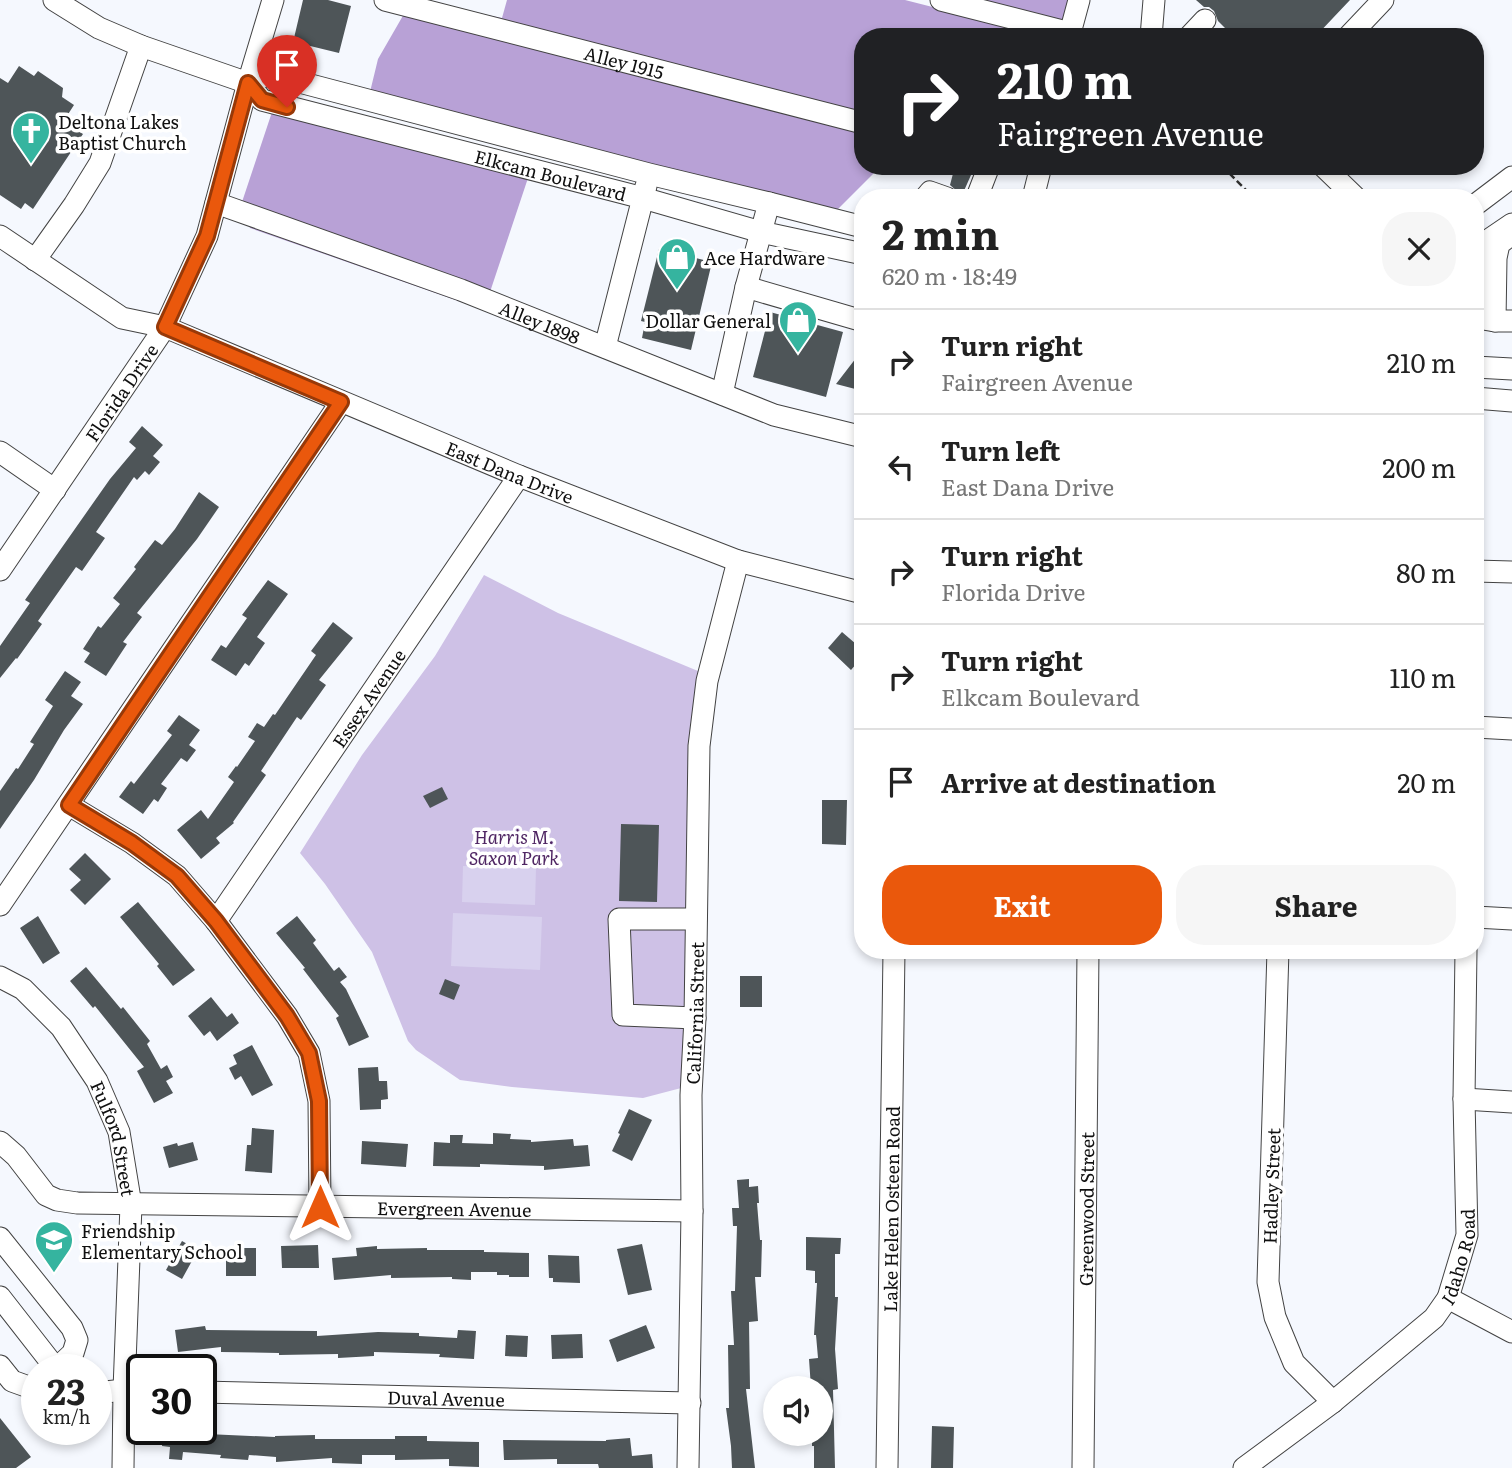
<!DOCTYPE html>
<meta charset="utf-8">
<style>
body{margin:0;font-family:Literata,serif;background:#f6f6f6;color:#222;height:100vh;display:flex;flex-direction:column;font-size:26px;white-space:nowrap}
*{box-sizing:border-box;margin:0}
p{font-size:23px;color:#767676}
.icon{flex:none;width:38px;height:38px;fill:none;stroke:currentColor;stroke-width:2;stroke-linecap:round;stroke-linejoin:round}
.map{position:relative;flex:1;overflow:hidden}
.panel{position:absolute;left:854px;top:189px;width:630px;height:770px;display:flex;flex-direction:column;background:#fff;border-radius:28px;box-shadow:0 4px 10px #0003}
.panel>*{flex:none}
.hud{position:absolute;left:854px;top:28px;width:630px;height:147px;border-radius:28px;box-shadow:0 4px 10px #0003;background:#202124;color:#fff;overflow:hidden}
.controls{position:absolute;left:763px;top:1376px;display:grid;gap:14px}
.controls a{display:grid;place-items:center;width:70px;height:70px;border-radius:50%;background:#fff;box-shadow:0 4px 10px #0003;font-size:35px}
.speed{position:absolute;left:21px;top:1354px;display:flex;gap:14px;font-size:35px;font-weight:700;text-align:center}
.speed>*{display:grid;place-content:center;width:91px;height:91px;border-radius:50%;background:#fff;box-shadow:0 4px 10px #0003;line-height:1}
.speed small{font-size:18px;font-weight:400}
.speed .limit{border:4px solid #111;border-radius:10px;background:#fff;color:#111}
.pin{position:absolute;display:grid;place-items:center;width:60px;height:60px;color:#fff;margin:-72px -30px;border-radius:50% 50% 50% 0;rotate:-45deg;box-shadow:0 0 7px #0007}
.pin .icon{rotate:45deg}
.me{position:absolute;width:77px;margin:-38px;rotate:0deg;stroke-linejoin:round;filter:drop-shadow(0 0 5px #0008)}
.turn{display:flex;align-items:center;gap:24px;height:147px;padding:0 28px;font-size:32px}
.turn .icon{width:91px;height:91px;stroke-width:2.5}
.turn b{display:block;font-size:49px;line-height:60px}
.round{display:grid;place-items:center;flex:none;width:74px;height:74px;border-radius:28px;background:#f6f6f6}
.summary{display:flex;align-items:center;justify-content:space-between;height:119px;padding:0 28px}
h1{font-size:42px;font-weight:700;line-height:52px}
.cta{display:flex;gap:14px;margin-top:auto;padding:14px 28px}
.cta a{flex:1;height:80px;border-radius:28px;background:#ea580c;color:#fff;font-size:28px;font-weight:700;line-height:80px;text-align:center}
.cta a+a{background:#f6f6f6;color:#222}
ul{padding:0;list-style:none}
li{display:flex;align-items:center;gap:21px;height:105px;padding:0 28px;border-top:2px solid #e0e0e0}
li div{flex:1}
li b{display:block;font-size:26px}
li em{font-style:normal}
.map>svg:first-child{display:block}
</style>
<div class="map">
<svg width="1512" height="1468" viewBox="0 0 1512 1468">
<rect width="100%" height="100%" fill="#f5f8fe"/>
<path fill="#cec1e6" d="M484,575L558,613L698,671L691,792L685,1087L643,1098L512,1087L460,1080L416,1050L408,1041L372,952L325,884L300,853L362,755L435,656Z"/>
<path fill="#b8a1d6" d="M412,0L502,18L507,0H905L1050,37H863V166H881L836,211L652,166L370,92L378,59Z
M977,0H1070L1064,22Z
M272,112L528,178L484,310L250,228L241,205Z"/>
<path fill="#d8d1ee" d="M463,866L536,868L535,905L462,902Z
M453,913L542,917L540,970L451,966Z"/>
<path fill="#4e5558" d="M303,0H328L351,6L339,53L302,44V40L294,38Z
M1196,0H1350L1315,37H1234L1218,21L1214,11L1209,7H1204Z
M19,66L34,76L38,71L63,88L62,97L74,105L63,122L83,134L33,209L25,203L21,209L0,195V78L8,83Z
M955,166H975L963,193L958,192L950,185Z
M659,249L712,262L691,350L642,338L645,322L641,321Z
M770,312L843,332L826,397L753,377Z
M863,349V391L836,384Z
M142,426L163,445L153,456L160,462L149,475L145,471L137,480L134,477L96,532L105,538L82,571L76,567L38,621L42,624L17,659L16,658L0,678V646L30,603L25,600L110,479L136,448L129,442Z
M199,492L219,507L197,539L137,613L142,617L123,642L127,644L106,676L84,662L90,653L83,649L98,626L101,628L120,604L113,598L136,569L134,567L155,540L162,545L175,529Z
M268,580L288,594L257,637L265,643L249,666L245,663L236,676L211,660L221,645L226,648L247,618L242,615Z
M333,622L353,638L319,680L326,685L301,720L297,717L261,771L266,775L233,822L234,823L216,838L220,843L201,859L177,830L201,810L208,819L234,782L228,777L236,766L237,767L255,741L248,737L257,723L264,727L273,714L275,715L316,655L311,651Z
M842,632L863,650V656L851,670L828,648Z
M65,671L81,682L71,696L83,704L64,730L34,780L0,829V791L16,768L18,769L34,744L30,742L53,706L45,700Z
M179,715L200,730L189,745L196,750L187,762L181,758L161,784L167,788L158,802L154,799L143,814L119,797L131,781L134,784L172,735L167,731Z
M442,787L448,799L430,808L423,796Z
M822,800H847L846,845L822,844Z
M621,824L659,825L657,902L619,901Z
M85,853L111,879L85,905L70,890L81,880L69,869Z
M138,902L195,970L173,986L157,966L159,964L120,917Z
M38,916L60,953L43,964L20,928Z
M297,916L316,940L313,943L334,971L339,967L347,977L340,982L346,989L369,1037L349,1046L336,1018L339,1016L303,969L305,968L276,933Z
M86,967L121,1009L123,1007L150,1041L147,1044L161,1069L167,1065L173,1077L166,1081L173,1093L154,1103L137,1071L144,1067L95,1006L93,1008L70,981Z
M740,976H762V1007H740Z
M445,979L460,985L454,1000L439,994Z
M211,997L227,1017L232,1013L239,1023L217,1041L210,1031L204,1036L188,1016Z
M252,1045L273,1085L252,1096L241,1076L235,1080L229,1068L237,1064L233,1055Z
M378,1067L379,1081H387L388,1099L381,1100V1109L360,1110L358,1068Z
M629,1109L652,1120L632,1161L612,1151L620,1134L618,1133Z
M252,1128L274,1130L272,1173L245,1171L247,1145H251Z
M493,1133L511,1134L510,1139L531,1140V1142L573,1139L574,1146L588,1145L590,1166L544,1170V1166L480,1164V1167L433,1166L434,1142L450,1143V1135H463L462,1143L493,1144Z
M362,1141L408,1144L406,1167L361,1164Z
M193,1142L198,1160L169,1168L163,1147L177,1143L178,1146Z
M749,1179V1187L758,1186L759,1203H757L760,1240H762L761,1277H755L758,1321L749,1322L750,1389H746L755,1468H732L731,1446L726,1408H729L728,1345H734L731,1291H735L737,1226H733L732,1208H739L737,1180Z
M806,1237L841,1238L840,1254H835V1297H838L835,1349L838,1389L833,1390L835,1468H814V1446H812V1433H821V1388H811L809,1359L818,1358L816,1335H814L817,1283H815V1271L806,1270Z
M182,1241L198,1250L182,1279L166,1270Z
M642,1244L652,1290L628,1295L617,1249Z
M318,1245L319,1268H282L281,1246Z
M377,1246V1249L427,1248V1250H484V1252L529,1253V1277H509V1275H497V1272H471V1280L452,1279V1277L391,1278V1275L334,1280L332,1258L357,1256L356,1248Z
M226,1248H256V1276H226Z
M548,1255L579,1256L580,1283L553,1282V1278H549Z
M646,1325L655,1348L617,1362L609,1340Z
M205,1326L206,1330L317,1331V1336L378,1332L419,1333V1336L457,1338L458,1330L476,1331L474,1359L439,1357L440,1354L374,1352V1356L338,1358V1354L279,1355V1353L221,1352V1347L178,1352L175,1330Z
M582,1334L583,1358L552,1359L551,1335Z
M506,1335L528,1336L527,1357L505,1356Z
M0,1418L31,1457L16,1468H0Z
M932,1426L954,1427L953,1468H931Z
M163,1432L275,1437V1436L315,1435V1439H395V1436H427V1441L479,1442V1467L449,1466V1459L395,1460V1455H362V1464L332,1463V1458L276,1462V1457L249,1455L248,1460L220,1458L221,1455L183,1452L182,1460L169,1459L170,1447L162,1446Z
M630,1438L632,1456L652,1454L653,1468H599L598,1464H557V1459L504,1460L503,1440L606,1441V1440Z"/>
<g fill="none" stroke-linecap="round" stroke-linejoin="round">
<defs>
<g id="minor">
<path id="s1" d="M54,0L99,28L141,46L248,83L262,100L643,198L761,232L863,254"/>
<path id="s2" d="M385,0L863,123"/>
<path d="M941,0L1070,33"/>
<path d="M1069,37L1079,0"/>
<path d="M1151,37L1154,0"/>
<path d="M1189,37L1205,20"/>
<path d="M1348,37L1383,0"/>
<path d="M248,83L269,74L649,174L769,203L863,227"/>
<path d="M1323,166L1356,198"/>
<path d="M925,198L930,192L947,198"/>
<path d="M975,198L977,197L989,166"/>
<path d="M1033,198L1041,166"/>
<path id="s3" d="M216,203L461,290L774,415L863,437"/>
<path d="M1475,205L1512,177"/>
<path d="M1512,224L1484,243L1477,253L1476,310L1477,318L1495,321H1512"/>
<path id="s4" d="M0,236L122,318L165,327L519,476L738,561L863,593"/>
<path d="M35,260L74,205L100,163L141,46"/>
<path d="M746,287L863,321"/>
<path d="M1495,321L1496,258L1499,244L1512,234"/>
<path d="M605,347L646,186"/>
<path d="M1475,367L1512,369"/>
<path d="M722,394L746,287L769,203"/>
<path d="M1475,398L1512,401"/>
<path d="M0,452L55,490"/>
<path id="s5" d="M0,570L165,327L207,236L248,83L273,0"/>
<path d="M1475,571L1512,572"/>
<path d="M1475,727L1512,729"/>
<path d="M69,805L132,843L177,876L216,921L287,1016L309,1053L319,1101L320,1207"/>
<path d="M0,905L341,402"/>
<path d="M1475,917L1512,919"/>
<path id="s6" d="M216,921L519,476"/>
<path d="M1278,950L1268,1282L1275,1317L1294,1363L1333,1402"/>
<path id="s7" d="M0,977L23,989L61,1027L97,1081L119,1132L131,1205L124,1390L123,1468"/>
<path d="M695,1018L623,1015L619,919H696"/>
<path d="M1464,1099L1512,1102"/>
<path id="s8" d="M0,1142L16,1156L46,1195L57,1200L77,1203L692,1211"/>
<path d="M0,1238L72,1328L77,1340L73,1353L56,1369"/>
<path d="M0,1297L57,1370"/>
<path d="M1448,1298L1512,1332"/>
<path d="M0,1366L12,1381L37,1390"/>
<path id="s9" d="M201,1392L690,1403"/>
<path d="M96,1393L124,1390H142"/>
<path id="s10" d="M688,1468L692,1211L691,1095L695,1018L699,746L707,681L738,561"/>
<path id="s11" d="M887,1468L894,950"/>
<path id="s12" d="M1083,1468L1088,950"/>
<path id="s13" d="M1244,1468L1333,1402L1434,1318L1448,1298L1467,1235L1464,1099L1466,950"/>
</g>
</defs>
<use href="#minor" stroke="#434343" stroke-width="23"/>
<path stroke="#323232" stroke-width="2.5" stroke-dasharray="7 3.5" stroke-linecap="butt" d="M1178,166L1183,171L1187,166
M1222,166L1254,198"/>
<use href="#minor" stroke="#fff" stroke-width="21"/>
</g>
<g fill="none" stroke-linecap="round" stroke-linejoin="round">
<defs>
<path id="route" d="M287,107L262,100L248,83L207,236L165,327L341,402L69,805L132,843L177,876L216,921L287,1016L309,1053L319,1101L320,1207"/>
</defs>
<use href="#route" stroke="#983908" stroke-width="18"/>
<use href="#route" stroke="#ea580c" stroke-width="12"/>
</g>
<defs>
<symbol id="church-pin" viewBox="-11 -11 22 30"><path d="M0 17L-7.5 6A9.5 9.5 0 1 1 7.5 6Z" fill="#35b49f" stroke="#fff"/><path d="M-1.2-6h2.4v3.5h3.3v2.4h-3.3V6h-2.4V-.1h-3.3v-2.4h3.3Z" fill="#fff"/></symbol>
<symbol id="shop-pin" viewBox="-11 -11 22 30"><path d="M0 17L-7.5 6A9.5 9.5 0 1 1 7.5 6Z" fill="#35b49f" stroke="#fff"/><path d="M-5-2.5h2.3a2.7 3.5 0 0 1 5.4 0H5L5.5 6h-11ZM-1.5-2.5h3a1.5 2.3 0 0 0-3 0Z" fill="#fff"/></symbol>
<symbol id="school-pin" viewBox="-11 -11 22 30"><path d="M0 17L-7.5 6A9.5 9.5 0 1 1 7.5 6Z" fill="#35b49f" stroke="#fff"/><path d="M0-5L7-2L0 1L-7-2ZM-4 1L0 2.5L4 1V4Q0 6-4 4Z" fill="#fff"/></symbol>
</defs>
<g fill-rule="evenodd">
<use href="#church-pin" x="9" y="109" width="44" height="60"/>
<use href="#shop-pin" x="655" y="235" width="44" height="60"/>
<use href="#shop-pin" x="776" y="298" width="44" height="60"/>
<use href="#school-pin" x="32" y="1218" width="44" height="60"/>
</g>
<g text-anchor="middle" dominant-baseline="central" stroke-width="7" stroke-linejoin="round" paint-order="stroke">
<g font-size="18" fill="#101010" stroke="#fff">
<text stroke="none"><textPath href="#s2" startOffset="247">Alley 1915</textPath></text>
<text stroke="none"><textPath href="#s1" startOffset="532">Elkcam Boulevard</textPath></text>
<text stroke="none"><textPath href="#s3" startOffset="345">Alley 1898</textPath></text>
<text stroke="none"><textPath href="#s5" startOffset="215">Florida Drive</textPath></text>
<text stroke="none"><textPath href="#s4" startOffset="565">East Dana Drive</textPath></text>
<text stroke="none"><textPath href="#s6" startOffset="270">Essex Avenue</textPath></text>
<text stroke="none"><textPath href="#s10" startOffset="455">California Street</textPath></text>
<text stroke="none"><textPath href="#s7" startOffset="205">Fulford Street</textPath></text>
<text transform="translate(1271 1186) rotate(-88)">Hadley Street</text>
<text stroke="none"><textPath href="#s8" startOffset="480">Evergreen Avenue</textPath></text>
<text stroke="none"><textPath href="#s11" startOffset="259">Lake Helen Osteen Road</textPath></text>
<text stroke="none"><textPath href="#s12" startOffset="259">Greenwood Street</textPath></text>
<text stroke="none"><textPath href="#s13" startOffset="310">Idaho Road</textPath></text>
<text stroke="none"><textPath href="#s9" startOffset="245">Duval Avenue</textPath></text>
</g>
<g font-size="18" fill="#101010" stroke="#fff" text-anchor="start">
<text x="58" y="121">Deltona Lakes<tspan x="58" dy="21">Baptist Church</tspan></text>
<text x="704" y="257">Ace Hardware</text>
<text x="771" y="320" text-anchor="end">Dollar General</text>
<text x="81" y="1230">Friendship<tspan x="81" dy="21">Elementary School</tspan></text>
</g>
<g font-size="18" font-style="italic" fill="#4f2663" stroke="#fff">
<text x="514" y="836">Harris M.<tspan x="514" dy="21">Saxon Park</tspan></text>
</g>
</g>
</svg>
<div class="controls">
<a><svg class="icon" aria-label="sound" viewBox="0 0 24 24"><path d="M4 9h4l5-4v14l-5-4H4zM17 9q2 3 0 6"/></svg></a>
</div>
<div class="speed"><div>23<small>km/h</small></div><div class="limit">30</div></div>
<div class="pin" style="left:287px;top:107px;background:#d93025"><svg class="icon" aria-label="arrive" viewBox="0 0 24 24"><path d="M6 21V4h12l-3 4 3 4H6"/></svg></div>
<svg class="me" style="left:320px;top:1207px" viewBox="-20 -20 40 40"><path d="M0-17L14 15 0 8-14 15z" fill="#ea580c" stroke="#fff" stroke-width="4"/></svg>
<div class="hud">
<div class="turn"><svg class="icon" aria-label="right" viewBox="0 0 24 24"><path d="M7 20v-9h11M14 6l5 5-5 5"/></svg><div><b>210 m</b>Fairgreen Avenue</div></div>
</div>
<section class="panel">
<div class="summary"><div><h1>2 min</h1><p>620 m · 18:49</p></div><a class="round"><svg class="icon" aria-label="close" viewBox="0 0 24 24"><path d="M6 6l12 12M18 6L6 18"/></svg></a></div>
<ul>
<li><svg class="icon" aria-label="right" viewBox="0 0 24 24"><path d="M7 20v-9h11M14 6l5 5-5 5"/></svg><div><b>Turn right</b><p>Fairgreen Avenue</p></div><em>210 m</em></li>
<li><svg class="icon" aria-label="left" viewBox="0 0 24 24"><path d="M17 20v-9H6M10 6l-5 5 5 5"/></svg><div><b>Turn left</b><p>East Dana Drive</p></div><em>200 m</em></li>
<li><svg class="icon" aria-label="right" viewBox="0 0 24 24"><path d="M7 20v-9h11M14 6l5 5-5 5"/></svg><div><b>Turn right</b><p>Florida Drive</p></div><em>80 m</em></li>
<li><svg class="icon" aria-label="right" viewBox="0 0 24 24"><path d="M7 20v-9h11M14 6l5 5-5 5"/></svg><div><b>Turn right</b><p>Elkcam Boulevard</p></div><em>110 m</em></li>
<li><svg class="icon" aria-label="arrive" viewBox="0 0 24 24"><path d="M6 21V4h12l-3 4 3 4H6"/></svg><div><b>Arrive at destination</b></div><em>20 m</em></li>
</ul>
<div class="cta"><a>Exit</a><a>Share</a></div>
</section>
</div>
